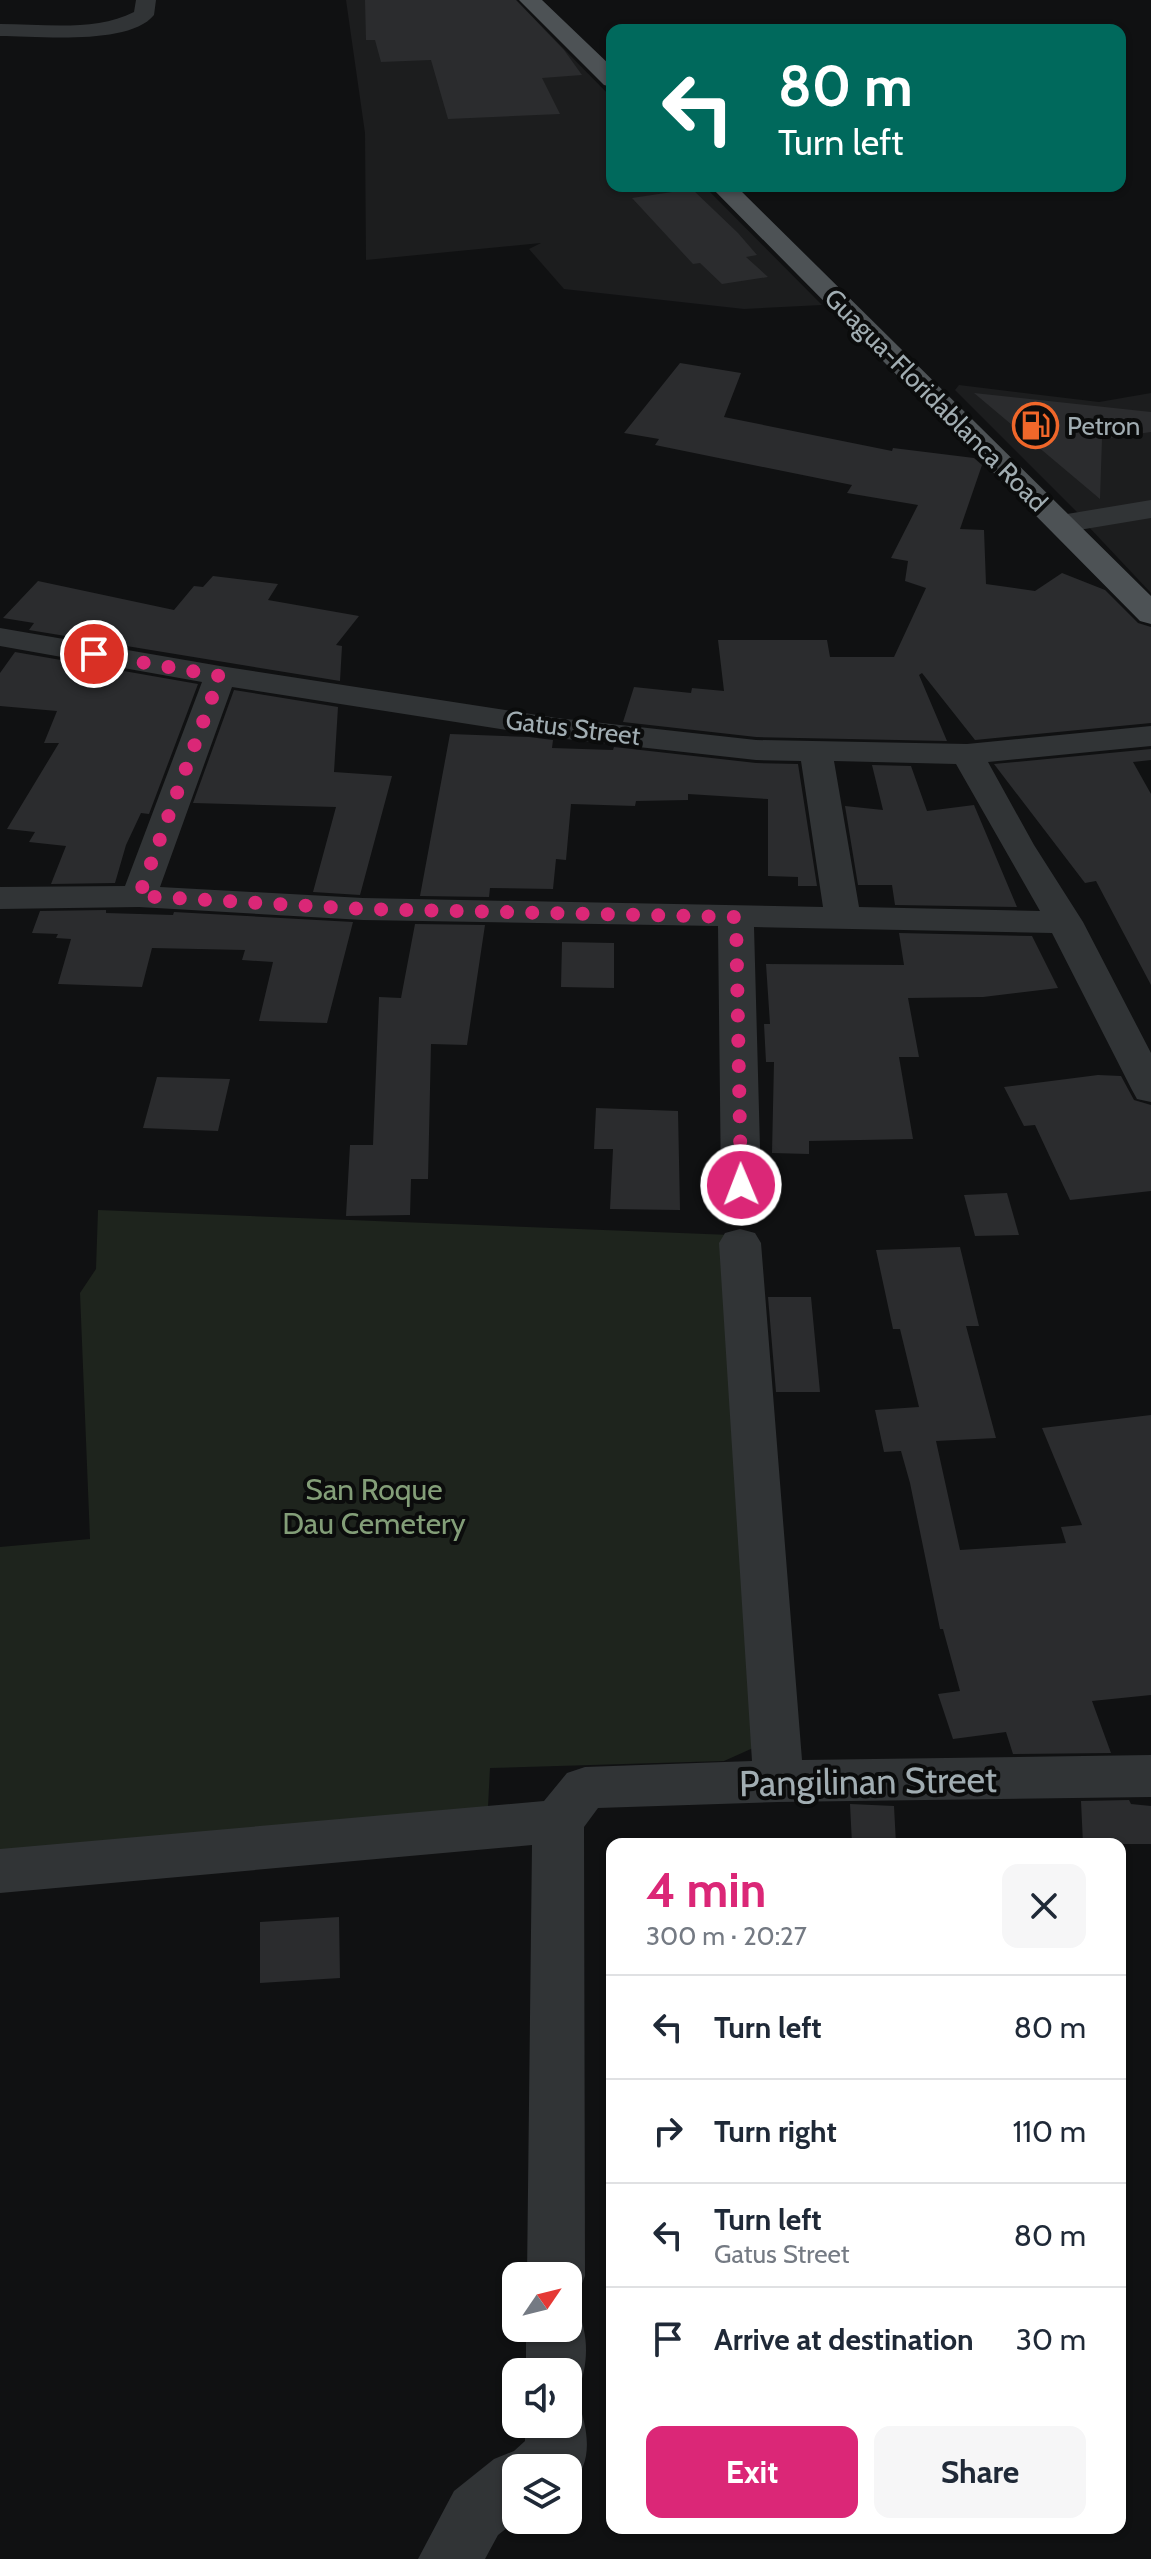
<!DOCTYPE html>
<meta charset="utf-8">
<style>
body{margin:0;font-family:Cabin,sans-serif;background:#f6f6f7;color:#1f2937;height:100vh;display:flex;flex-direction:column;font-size:30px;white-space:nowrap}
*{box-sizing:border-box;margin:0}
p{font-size:26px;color:#747a83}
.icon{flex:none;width:44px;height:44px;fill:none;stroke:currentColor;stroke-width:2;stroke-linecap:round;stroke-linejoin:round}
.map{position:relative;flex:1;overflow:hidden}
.side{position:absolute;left:606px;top:1838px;width:520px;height:696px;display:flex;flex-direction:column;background:#fff;border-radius:16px;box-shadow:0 2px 6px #0004}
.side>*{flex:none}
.top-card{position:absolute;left:606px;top:24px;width:520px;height:168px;border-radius:16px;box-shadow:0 2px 6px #0004;background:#00695c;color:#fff;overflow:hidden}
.needle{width:52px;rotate:55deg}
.buttons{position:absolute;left:502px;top:2262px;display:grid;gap:16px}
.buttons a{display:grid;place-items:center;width:80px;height:80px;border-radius:16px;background:#fff;box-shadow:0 2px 6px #0004;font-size:40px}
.pin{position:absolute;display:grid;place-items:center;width:68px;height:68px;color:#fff;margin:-34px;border:4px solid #fff;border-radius:50%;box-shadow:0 2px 8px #0007}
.me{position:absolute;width:88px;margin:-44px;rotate:359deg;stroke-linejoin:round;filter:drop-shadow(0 0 6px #0008)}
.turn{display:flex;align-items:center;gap:28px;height:168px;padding:0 40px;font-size:36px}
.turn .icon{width:104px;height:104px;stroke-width:2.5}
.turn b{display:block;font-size:56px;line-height:68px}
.round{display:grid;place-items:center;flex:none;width:84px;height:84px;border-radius:16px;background:#f6f6f7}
.headline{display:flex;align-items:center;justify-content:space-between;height:136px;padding:0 40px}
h1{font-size:48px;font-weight:800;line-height:60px;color:#db2777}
.button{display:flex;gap:16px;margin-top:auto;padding:16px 40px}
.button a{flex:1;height:92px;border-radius:16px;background:#db2777;color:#fff;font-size:32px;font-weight:800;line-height:92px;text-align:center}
.button a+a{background:#f6f6f7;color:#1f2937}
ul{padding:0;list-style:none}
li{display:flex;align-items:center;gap:24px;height:104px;padding:0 40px;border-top:2px solid #e0e1e3}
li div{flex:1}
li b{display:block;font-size:30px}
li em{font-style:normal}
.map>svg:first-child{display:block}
</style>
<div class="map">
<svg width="1151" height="2559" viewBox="0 0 1151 2559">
<rect width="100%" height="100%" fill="#101112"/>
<path fill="#1c1d1e" d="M346,0H516L612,98V186H704L822,305L744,309L564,289L529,249L541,243L366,260L365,133Z
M959,385L1099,402L1151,393V502L1091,513L1077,512L955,390Z
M1151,512V593L1087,525Z"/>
<path fill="#1e241d" d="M98,1210L731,1235L762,1744L724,1761L490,1768L488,1807L0,1852V1547L90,1539L80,1293L96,1269Z"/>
<path fill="#2b2c2e" d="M365,0H516L564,50L582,75L542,78L560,114L448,119L431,60L381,62L375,40H366Z
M692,189L738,233L757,255L746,257L768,277L722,284L700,263L693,264L632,198Z
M680,363L741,373L724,417L892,451L893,448L974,458L982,465L960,529L984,530L986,584L1035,591L1062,573L1105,590L1138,623L1151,627V723L975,740L922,673L919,675L947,741L756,737L623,722L634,687L691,693L692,688L724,691L718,640H827L830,657H894L926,588L905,581L908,561L891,558L918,505L847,493L852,485L655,445L659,439L624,433Z
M974,393L1151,412V432L1102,439L1100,499Z
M213,576L278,584L268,600L359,616L336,645L342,646L340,681L29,630L34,623L3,618L38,581L174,610L194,586L203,587Z
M15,652L198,684L149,814L141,813L126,845L115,883L51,884L66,846L29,842L35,832L7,829L59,743H44L57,711L0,706V673Z
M234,690L338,707L334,772L392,776L360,895L313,892L336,807L193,803Z
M450,734L529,737L553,740L552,748L613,750L614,747L756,763L798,764L817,886H798V877L768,876V799L688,794V800L636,801L635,806L571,804L566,860L556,859L553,889L490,888L489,897L420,896Z
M1151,749V760L1133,762L1151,794V985L1096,881L1085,883L994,764Z
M872,765L911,766L927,811L974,805L1017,907L895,905L892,885H858L845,806L883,810Z
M106,910V913L173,915L174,912L353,922L327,1023L259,1021L273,962L242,960L245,950L152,948L142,987L58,984L71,939L56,938L58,934L32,933L40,911Z
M415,924L485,925L467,1045L431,1044L428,1179H411L410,1215L346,1216L350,1145H373L379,997L401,998Z
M899,933L1032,936L1058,988L983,997L908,998L919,1057H899L913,1139L809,1141V1154L772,1153L774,1062H766L764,1024H770L766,964L904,965Z
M562,942L614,943V988L561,987Z
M1098,1075L1121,1076L1134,1100L1151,1105V1191L1070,1200L1035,1125L1024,1126L1004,1087Z
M157,1077L230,1079L218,1131L143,1128Z
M596,1108L678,1111L680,1210L610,1209L613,1149H594Z
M1007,1193L1019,1235L975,1236L964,1195Z
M960,1247L979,1326H966L996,1438L936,1441L960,1550L1066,1543L1061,1527L1082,1525L1042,1428L1151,1415V1695L1092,1701L1111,1753L1013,1754L1006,1732L953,1739L938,1694L960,1691L943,1629H940L910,1483L901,1451L884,1452L875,1410L919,1407L900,1329H893L876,1250Z
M768,1297H811L820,1392H776Z
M1129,1800L1131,1804L1151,1806V1844H1083L1081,1801Z
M850,1804L894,1806L896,1844H852Z
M339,1917L340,1978L260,1983V1922Z"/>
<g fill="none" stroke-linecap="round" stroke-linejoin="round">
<path fill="#313436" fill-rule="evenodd" d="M136,0H156L154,15C129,46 37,36 0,36V24C43,24 95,32 134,12Z
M1151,500V518L1061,533L1051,530L1046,524L1051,518L1061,515Z
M0,628L220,666L557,718L756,740L967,744L1151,726V746L988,762L1034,845L1083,922L1151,1053V1102L1137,1099L1132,1090L1052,933L754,927L761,1185L755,1194L741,1198L727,1194L721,1185L718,926L363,920L139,907L0,909V887L125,886L202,682L0,646ZM232,687L557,738L756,760L801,761L823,907L363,898L160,887ZM834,761L956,764L1040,911L859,907Z
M740,1229L755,1233L761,1243L802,1760L1151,1755V1797L778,1802L598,1808L584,1827L585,2276L577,2296L568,2299V2276H527L532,1845L0,1893V1849L544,1801L567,1773L585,1767L752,1761L719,1243L725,1233Z
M568,2304L577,2308C589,2336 589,2364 577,2393L568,2397V2372H526V2328H568Z
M568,2398L578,2402C588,2428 595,2467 568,2485V2468H516L517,2520L498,2535L485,2559H418L454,2491L494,2459L514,2451L525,2441V2424H568Z"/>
<path fill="#4d5255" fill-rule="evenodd" d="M519,0H542L612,67V87L604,85Z
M710,186H736L1151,596V624L1140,621Z"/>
</g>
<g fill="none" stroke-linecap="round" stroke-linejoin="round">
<path stroke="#db2777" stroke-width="14" stroke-dasharray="0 25.2" d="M94,654L220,676L139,896L363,909L736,917L741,1185"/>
</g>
<defs>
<symbol id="fuel-ring" viewBox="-11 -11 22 22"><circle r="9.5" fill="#0b0c0c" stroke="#f0672a" stroke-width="1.5"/><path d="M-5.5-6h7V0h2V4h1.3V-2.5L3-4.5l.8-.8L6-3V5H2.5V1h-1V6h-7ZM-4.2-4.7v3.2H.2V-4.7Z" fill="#f0672a"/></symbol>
</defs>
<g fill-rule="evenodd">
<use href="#fuel-ring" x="1010" y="400" width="51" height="51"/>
</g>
<g text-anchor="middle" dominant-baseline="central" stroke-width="8" stroke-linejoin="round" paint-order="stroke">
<g font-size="26" fill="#a1adb2" stroke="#0b0c0c">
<text transform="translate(936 400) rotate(45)">Guagua-Floridablanca Road</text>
<text transform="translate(573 728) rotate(7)">Gatus Street</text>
</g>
<g font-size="26" fill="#a1adb2" stroke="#0b0c0c" text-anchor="start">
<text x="1067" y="426">Petron</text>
</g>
<g font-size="30" fill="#839e78" stroke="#0b0c0c">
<text x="374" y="1489">San Roque<tspan x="374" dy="34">Dau Cemetery</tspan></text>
</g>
<g font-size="36" fill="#a1adb2" stroke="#0b0c0c">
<text transform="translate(868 1781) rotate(-1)">Pangilinan Street</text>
</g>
</g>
</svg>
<div class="buttons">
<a><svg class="needle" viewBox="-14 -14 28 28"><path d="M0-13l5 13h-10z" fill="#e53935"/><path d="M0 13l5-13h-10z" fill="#747a83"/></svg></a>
<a><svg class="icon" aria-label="sound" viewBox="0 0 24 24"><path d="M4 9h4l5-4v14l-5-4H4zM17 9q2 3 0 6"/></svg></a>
<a><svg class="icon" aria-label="layers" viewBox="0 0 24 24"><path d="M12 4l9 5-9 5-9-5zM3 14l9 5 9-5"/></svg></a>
</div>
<div class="pin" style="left:94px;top:654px;background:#d93025"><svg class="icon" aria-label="arrive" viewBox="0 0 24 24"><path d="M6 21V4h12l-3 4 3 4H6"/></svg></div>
<svg class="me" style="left:741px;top:1185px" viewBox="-20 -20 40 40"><circle r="17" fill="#db2777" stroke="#fff" stroke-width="3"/><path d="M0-11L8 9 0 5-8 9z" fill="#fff"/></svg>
<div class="top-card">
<div class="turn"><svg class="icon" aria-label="left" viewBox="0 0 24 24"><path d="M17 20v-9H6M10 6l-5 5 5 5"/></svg><div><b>80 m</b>Turn left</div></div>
</div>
<section class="side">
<div class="headline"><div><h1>4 min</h1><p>300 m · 20:27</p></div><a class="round"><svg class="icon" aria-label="close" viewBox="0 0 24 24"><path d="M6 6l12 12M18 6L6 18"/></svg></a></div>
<ul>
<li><svg class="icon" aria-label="left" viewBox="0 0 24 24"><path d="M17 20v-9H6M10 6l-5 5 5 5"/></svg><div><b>Turn left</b></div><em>80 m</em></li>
<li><svg class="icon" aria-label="right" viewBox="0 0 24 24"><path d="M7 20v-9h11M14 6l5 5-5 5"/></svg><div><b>Turn right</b></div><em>110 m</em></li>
<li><svg class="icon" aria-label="left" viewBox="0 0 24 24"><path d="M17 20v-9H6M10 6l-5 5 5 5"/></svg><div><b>Turn left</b><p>Gatus Street</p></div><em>80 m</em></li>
<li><svg class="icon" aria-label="arrive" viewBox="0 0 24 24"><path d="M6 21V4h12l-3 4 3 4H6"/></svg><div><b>Arrive at destination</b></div><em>30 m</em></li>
</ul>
<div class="button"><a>Exit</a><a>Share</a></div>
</section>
</div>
